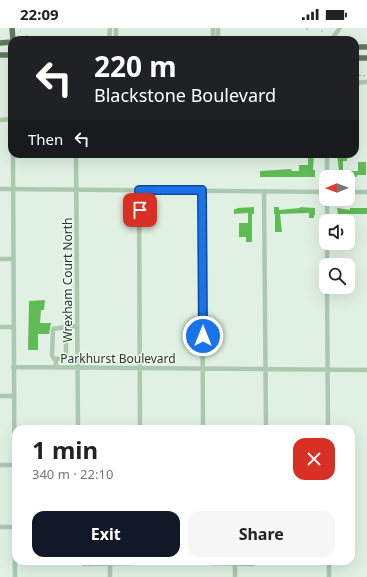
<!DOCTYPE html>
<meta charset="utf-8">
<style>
body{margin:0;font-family:"Noto Sans",sans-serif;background:#f6f6f6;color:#222;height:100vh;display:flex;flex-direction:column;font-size:15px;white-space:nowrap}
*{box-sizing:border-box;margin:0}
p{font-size:13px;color:#767676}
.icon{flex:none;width:22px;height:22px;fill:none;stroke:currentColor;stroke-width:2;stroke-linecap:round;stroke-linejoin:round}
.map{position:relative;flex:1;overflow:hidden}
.panel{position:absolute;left:12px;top:397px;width:343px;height:140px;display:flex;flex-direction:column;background:#fff;border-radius:12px;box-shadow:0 4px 16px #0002}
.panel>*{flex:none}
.banner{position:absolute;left:8px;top:8px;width:351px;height:122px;border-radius:12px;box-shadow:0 4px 16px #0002;background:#202124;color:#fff;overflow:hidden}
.needle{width:26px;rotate:269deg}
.controls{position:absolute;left:319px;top:142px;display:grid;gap:8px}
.controls a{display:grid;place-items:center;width:36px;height:36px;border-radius:8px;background:#fff;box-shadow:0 4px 16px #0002;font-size:20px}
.pin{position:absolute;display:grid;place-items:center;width:34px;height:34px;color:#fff;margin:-17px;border-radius:8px;box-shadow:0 2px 6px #0006}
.me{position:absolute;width:44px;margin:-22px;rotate:0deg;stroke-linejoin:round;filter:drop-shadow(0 0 3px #0008)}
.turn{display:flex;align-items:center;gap:14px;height:84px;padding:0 20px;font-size:18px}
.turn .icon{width:52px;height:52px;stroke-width:2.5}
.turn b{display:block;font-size:28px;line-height:34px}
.then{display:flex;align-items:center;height:38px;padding:0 20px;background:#0003;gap:8px;font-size:15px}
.round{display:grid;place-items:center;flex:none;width:42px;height:42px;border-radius:12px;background:#f6f6f6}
.summary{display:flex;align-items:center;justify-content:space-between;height:68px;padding:0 20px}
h1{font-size:24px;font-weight:700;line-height:30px}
.button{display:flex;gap:8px;margin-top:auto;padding:8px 20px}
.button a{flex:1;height:46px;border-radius:12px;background:#111827;color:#fff;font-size:16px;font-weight:700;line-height:46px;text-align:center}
.button a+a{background:#f6f6f6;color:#222}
.status{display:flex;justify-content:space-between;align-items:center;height:28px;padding:0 20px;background:#fff;direction:ltr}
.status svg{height:11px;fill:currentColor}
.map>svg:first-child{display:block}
</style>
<div class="status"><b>22:09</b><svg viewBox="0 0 49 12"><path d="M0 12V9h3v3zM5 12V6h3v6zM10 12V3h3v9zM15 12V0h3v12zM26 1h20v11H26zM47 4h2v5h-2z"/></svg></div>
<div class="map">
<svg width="367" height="549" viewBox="0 0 367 549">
<rect width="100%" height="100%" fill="#e0f1e3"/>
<path fill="#60bb55" d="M308,126H314L313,142H315V149H260V143L291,141L292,143H299V137H308Z
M337,127L345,128V130H347V133H343V143H358V134H366V147H357V149L343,148V149H336V145L339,142Z
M254,179V186H252V214H246V209H239V195H248V185L234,186V181H237V180Z
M274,179H279V182L300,180V179L315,180V187H314V190H309V185L280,186L282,204H275V186H274Z
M337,180L350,182V180H367V186H343V193H339Z
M45,272L44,282H41L40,295H51L49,306H38V322H28L29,273Z"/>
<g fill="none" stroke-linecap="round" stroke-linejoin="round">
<path stroke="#97b49a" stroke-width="1" stroke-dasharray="2 2" stroke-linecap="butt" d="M307,0V4
M20,3H21
M322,4V0
M27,8V7
M324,12V9
M355,47L367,48"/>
<path stroke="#adc8b0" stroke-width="4.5" d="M109,12L110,0
M116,12V0
M213,12V0
M218,12V0
M333,12L334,8L340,0
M355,55L367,54
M0,92L12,91
M13,126L15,549
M76,126L78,401
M327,126V149
M0,161L326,164
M139,162L140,401
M202,162L203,401
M264,163L266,401
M348,164H367
M327,171V193
M327,215V237
M0,231H12
M327,259L328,401
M0,299H13
M56,331H54L52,327L53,301L66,299
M13,339L367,342
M56,339V331L66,330V299L77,298
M0,368H13
M0,437H14
M0,499H14
M80,533L84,536L131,535L136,533
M208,533L213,535L253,536L259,533
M329,533V549
M110,535V549
M235,549V535"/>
<path stroke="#5e785e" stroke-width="5.5" d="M12,0L13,12
M0,15L12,14
M355,19H367
M0,27H12
M355,30H367"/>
</g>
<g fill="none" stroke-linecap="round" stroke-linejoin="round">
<defs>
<path id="route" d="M140,182L139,162H202L203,308"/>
</defs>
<use href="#route" stroke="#114b97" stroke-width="10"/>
<use href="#route" stroke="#1a73e8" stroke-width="7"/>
</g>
<g text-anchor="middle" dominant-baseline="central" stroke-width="3" stroke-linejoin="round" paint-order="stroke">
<g font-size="12" fill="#2b372b" stroke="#ecf9ef">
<text transform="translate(67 252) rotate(-90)">Wrexham Court North</text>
<text x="118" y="330">Parkhurst Boulevard</text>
</g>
</g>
</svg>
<div class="controls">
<a><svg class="needle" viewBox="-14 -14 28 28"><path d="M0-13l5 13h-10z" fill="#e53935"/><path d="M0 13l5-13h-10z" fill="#767676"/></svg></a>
<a><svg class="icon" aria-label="sound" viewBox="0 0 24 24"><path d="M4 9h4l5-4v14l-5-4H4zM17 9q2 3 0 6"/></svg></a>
<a><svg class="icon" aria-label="search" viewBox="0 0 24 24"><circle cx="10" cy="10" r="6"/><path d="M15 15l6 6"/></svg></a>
</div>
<div class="pin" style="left:140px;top:182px;background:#d93025"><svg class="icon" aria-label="arrive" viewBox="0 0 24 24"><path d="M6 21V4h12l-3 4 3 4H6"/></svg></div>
<svg class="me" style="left:203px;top:308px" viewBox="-20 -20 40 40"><circle r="17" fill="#1a73e8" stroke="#fff" stroke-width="3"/><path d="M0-11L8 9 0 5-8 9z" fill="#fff"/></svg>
<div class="banner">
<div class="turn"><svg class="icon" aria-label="left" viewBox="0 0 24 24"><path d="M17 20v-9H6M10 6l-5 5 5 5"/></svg><div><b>220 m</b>Blackstone Boulevard</div></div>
<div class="then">Then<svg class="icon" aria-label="left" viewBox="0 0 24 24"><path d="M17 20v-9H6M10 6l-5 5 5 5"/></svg></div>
</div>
<section class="panel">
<div class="summary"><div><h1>1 min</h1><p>340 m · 22:10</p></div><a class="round" style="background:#d93025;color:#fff"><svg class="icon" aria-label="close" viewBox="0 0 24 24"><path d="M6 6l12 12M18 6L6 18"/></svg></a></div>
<div class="button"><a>Exit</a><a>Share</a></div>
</section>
</div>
